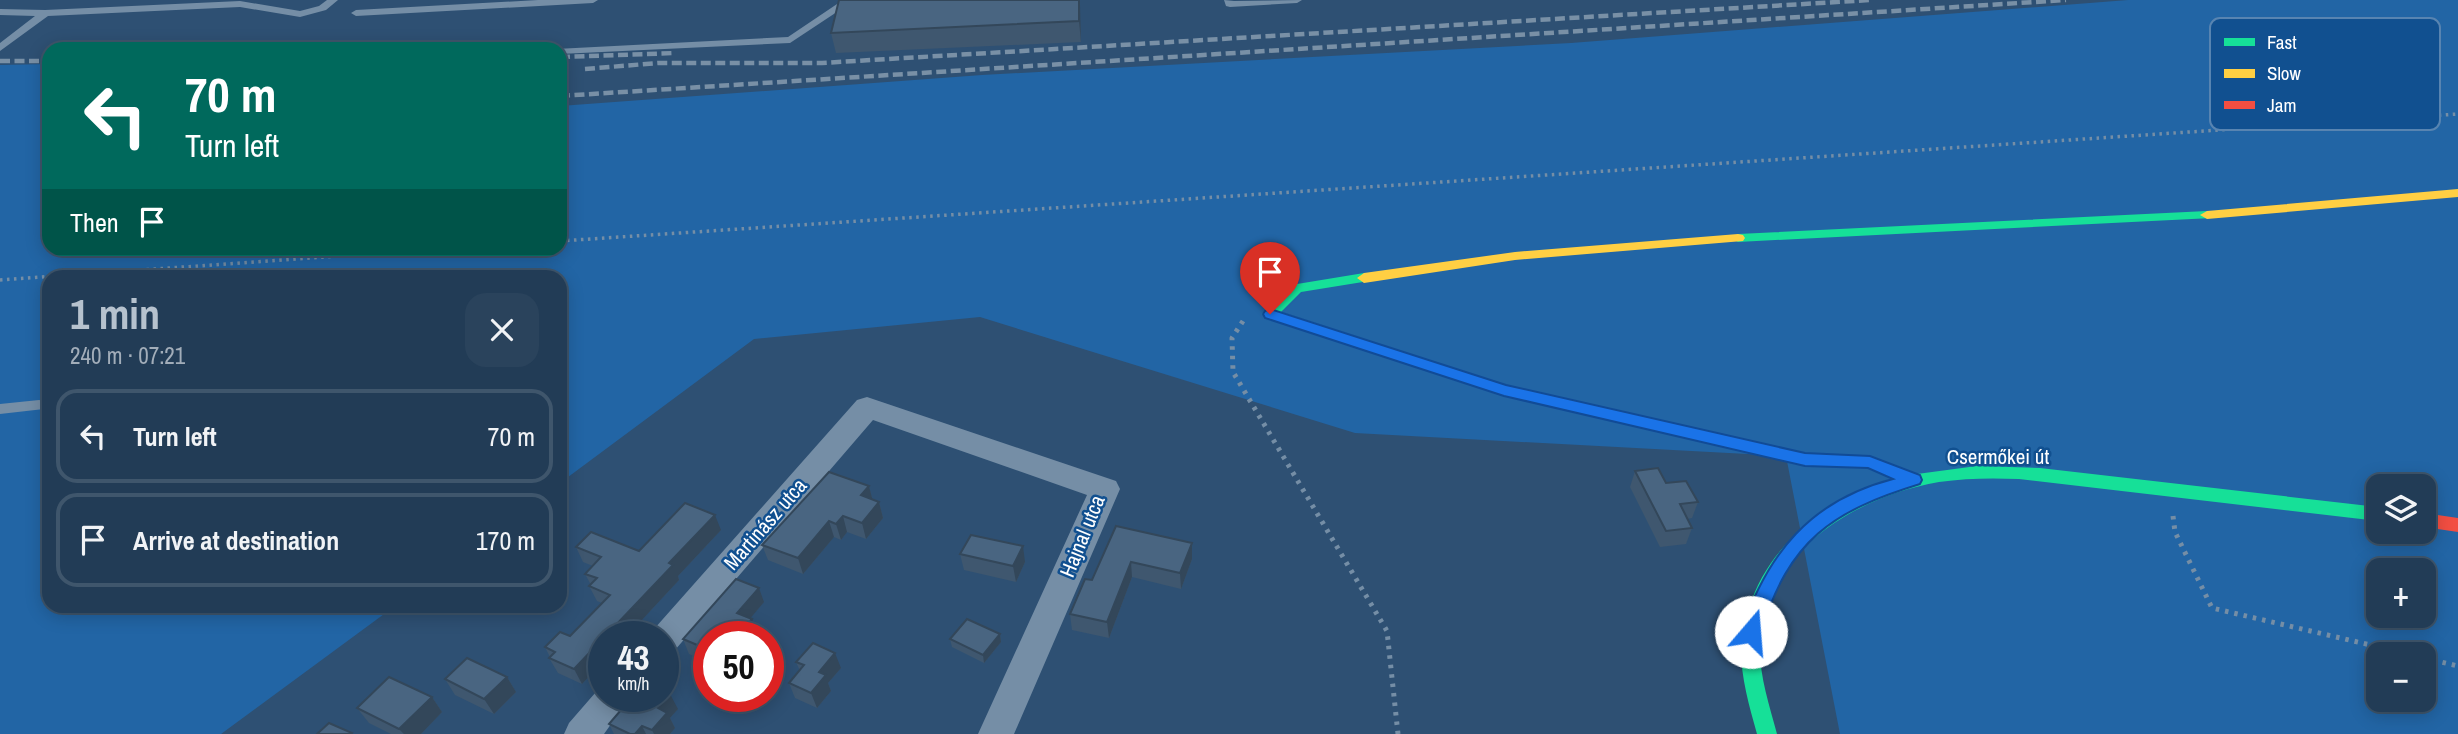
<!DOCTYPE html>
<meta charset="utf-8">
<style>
body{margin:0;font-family:"Archivo Narrow",sans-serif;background:#2a435c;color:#f1f3f6;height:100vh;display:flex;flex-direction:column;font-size:26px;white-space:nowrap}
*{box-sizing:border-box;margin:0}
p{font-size:23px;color:#a2adb9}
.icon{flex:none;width:38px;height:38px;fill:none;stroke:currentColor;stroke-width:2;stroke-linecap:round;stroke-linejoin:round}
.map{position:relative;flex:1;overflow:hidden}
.drawer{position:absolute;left:42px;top:270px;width:525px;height:343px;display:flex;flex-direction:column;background:#223c56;border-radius:21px;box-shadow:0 4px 18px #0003,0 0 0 2px #3f566c}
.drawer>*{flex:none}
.top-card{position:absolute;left:42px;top:42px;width:525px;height:214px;border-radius:21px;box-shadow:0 4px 18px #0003,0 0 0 2px #3f566c;background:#00695c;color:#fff;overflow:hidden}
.fabs{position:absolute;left:2366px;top:474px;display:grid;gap:14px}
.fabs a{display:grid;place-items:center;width:70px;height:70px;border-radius:14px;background:#223c56;box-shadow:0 4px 18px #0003,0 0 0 2px #3f566c;font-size:35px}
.speed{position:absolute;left:588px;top:621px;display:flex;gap:14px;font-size:35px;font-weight:700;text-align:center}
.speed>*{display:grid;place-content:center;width:91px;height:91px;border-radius:50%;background:#223c56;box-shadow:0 4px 18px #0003,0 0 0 2px #3f566c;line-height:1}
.speed small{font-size:18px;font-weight:400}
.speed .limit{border:10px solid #d22;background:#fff;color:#111}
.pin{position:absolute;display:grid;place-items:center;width:60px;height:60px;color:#fff;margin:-72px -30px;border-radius:50% 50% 50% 0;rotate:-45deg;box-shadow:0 0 7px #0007}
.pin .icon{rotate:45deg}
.me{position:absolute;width:77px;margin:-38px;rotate:18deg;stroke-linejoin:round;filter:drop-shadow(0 0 5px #0008)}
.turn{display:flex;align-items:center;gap:24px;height:147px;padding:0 28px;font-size:32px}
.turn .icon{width:91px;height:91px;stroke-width:2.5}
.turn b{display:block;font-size:49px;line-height:60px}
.then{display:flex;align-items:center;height:66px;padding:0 28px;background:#0003;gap:14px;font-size:26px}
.round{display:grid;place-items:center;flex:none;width:74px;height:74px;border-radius:21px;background:#2a435c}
.headline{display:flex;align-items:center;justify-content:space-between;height:119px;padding:0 28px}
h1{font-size:42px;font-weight:700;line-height:52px;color:#b6c2ce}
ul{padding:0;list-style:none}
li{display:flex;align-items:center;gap:21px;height:94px;margin:0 14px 10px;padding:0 14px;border:4px solid #3f566c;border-radius:21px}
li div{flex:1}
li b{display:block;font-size:26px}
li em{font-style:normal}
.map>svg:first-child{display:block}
</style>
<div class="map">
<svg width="2458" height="734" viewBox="0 0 2458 734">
<rect width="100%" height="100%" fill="#2e5073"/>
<path fill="#2265a5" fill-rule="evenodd" d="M2128,0H2458V734H1840L1786,456L1355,433L980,317L754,339L560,483V276H49V606H395L221,734H0V65L49,64V248H560V106L982,75L1571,43ZM2378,486H2424V532H2378ZM2378,570H2424V616H2378ZM2378,654H2424V700H2378Z"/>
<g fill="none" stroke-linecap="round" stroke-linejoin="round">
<path stroke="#758ea6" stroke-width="3.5" stroke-dasharray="2.5 4.5" stroke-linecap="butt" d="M560,241L2458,114
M0,280L451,248"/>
<path stroke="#758ea6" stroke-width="5" stroke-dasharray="3.5 6" stroke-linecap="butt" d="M1243,321L1232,338L1233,372L1387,631L1398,734
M2173,516L2175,532L2212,608L2409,654
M2424,658L2458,666"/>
<path fill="#758ea6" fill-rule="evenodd" d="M327,0H338L326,10L300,17L240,7L48,16L0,51V43L35,16L0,15V9L45,10L240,1L300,11L319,6Z
M538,0H598L593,3L356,16L351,13L356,10Z
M843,0H855L790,43L560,54V49H556L788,37Z
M1224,0L1234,1L1302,0L1297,3L1230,7L1226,6Z
M39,400L44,401L46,405L44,409L0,414V404Z"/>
<path fill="#758ea6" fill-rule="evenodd" d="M867,397L1116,481L1120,489L1014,734H978L1087,495L873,420L675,650L663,654V637H647L857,400Z
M602,685H604V696H631L604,734H564L569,723Z"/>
<path fill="#16e098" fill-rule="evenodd" d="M2207,211L2212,212L2214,215L2212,218L1738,242L1731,238L1738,234Z
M1364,273L1369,275L1371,278L1369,281L1301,292L1281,312L1506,385L1805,454L1870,456L1917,474L1977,466L2040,468L2378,507V521L2019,479C1993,478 1966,478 1939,482C1858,496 1767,549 1760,640C1758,672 1769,704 1777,734H1757C1749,705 1740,675 1741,644C1741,632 1745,620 1749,608C1771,538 1830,502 1896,480L1868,468L1805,466L1504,396L1265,317L1262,314L1291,285Z"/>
<path fill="#ffcf43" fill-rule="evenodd" d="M2458,189V197L2207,219L2200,215L2207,211Z
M1738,234L1743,235L1745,238L1743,241L1515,260L1364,283L1357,278L1364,273L1515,252Z"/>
<path fill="#f24e42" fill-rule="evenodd" d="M2424,513L2458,518V532L2424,527Z"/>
<path stroke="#7990a6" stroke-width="4.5" stroke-dasharray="10 4.5" stroke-linecap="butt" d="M560,57L675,53
M0,61H49
M585,69L658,63H822L1870,0
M560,96L2066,0"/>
</g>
<path fill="#3f576f" d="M1079,0L1081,42L836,53L831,33Z
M1635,471L1666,483L1698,502L1692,518L1687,519L1692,528L1686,544L1660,547L1630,487Z
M869,486L872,499L879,502L883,518L866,539L847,532L841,540L834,537L803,574L768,560L762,545Z
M1116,526L1192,543V559L1181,589L1132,577L1109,638L1072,630L1070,614L1092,580Z
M721,530L678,576L679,580L582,684L558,673L549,658L550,657L545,647L570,636L602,603L597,601L589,586L591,585L585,574L593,566L583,562L576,547L639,551Z
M960,554L1025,562L1016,582L964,570Z
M764,602L750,618L752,619L758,633L709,637V662L689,654L683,639Z
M1000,634L1001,642L984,663L952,647L950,639Z
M796,662L841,668L828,683L831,691L817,708L795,698L789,683L800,671Z
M507,677L516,692L494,714L455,695L445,679Z
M432,697L442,712L421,734H391L369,723L357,708Z
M678,709L670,718L675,728L670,734H614L609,724Z"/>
<path fill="#33475a" d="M1079,0L1080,5L1081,42L1079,21Z
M869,486L873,502L861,495Z
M879,502L883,518L866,539L862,523Z
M715,515L721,530L678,576L679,580L626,637H604L669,563Z
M843,516L847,532L841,540L836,524Z
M829,521L834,537L803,574L798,558Z
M1192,543V559L1181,589L1180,573Z
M1023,546L1025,562L1016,582L1013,566Z
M1131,562L1132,577L1109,638L1107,622Z
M759,588L764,602L743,627L737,613Z
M752,619L758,633L754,637H736Z
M1000,634L1001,642L984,663L983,655Z
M604,637V660L582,684L574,669Z
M835,653L841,668L828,683L831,691L817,708L811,693L819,672Z
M507,677L516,692L494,714L484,699Z
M670,694L678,709L670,718L675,728L670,734H654L652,730L658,708Z
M432,697L442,712L421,734H404L399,729Z
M642,726L646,734H635Z"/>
<path fill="#496581" stroke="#33475a" stroke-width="2" d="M839,0H1079V21L831,33Z
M1658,468L1666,483L1686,481L1698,502L1680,504L1692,528L1666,531L1635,471Z
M829,472L869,486L861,495L879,502L862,523L843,516L836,524L829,521L798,558L762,545Z
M685,503L715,515L669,563L673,565L574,669L549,658L555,652L545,647L560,632L570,636L610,595L589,586L597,578L585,574L601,557L576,547L591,532L639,551Z
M1116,526L1192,543L1180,573L1131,562L1107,622L1070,614L1085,579L1092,580Z
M971,535L1023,546L1013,566L960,554Z
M736,579L759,588L737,613L752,619L736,637H709V650L683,639Z
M967,619L1000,634L983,655L950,639Z
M813,643L835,653L819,672L826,675L811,693L789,683L804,665L796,662Z
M467,658L507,677L484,699L445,679Z
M389,677L432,697L399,729L357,708Z
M663,691L670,694L658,708L667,713L652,730L642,726L635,734H630L609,724L633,696H663Z
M329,723L352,733L351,734H317Z"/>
<path fill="#1a73e8" stroke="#114b97" stroke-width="2" d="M1270,309L1506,385L1805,453L1870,456L1920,475L1922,480L1920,484C1832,511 1789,540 1761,632L1758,637L1751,640L1744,637L1741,632C1767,553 1811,500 1893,479L1868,468L1805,466L1504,396L1265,318L1263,314L1265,311Z"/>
<g text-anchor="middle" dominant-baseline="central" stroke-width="5" stroke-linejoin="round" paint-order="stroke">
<g font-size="21" fill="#fff" stroke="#115090">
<text x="1998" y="456">Csermőkei út</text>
<text transform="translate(765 524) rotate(-49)">Martinász utca</text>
<text transform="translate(1082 536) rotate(-68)">Hajnal utca</text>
</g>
</g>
<rect x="2210" y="18" width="230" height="112" rx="10" fill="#115090" stroke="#5884b1" stroke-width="2"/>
<rect x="2224" y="38" width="31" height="8" fill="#16e098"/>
<rect x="2224" y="69" width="31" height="9" fill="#ffcf43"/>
<rect x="2224" y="101" width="31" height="8" fill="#f24e42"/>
<g font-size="19" fill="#fff">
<text x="2267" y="49">Fast</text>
<text x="2267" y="80">Slow</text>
<text x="2267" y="112">Jam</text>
</g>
</svg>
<div class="fabs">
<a><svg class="icon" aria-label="layers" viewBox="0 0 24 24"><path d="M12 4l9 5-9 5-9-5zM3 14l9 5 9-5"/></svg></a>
<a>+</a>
<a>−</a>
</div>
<div class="speed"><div>43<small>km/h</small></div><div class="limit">50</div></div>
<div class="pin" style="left:1270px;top:314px;background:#d93025"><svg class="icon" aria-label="arrive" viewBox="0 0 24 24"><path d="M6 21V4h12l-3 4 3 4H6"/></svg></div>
<svg class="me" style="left:1751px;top:632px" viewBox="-20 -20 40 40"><circle r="19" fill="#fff"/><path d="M0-13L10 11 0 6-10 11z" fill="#1a73e8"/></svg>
<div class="top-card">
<div class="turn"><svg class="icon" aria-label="left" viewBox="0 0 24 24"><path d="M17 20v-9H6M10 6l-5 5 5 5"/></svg><div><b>70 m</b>Turn left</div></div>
<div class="then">Then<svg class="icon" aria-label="arrive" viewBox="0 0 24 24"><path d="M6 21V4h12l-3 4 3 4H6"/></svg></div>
</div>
<section class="drawer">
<div class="headline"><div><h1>1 min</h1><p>240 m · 07:21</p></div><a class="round"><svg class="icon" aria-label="close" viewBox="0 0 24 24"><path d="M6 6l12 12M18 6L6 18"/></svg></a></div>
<ul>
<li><svg class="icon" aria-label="left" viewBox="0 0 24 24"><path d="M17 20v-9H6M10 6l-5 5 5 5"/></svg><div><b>Turn left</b></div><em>70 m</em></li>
<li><svg class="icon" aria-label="arrive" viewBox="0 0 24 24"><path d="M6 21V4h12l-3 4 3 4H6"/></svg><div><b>Arrive at destination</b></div><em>170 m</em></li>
</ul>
</section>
</div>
